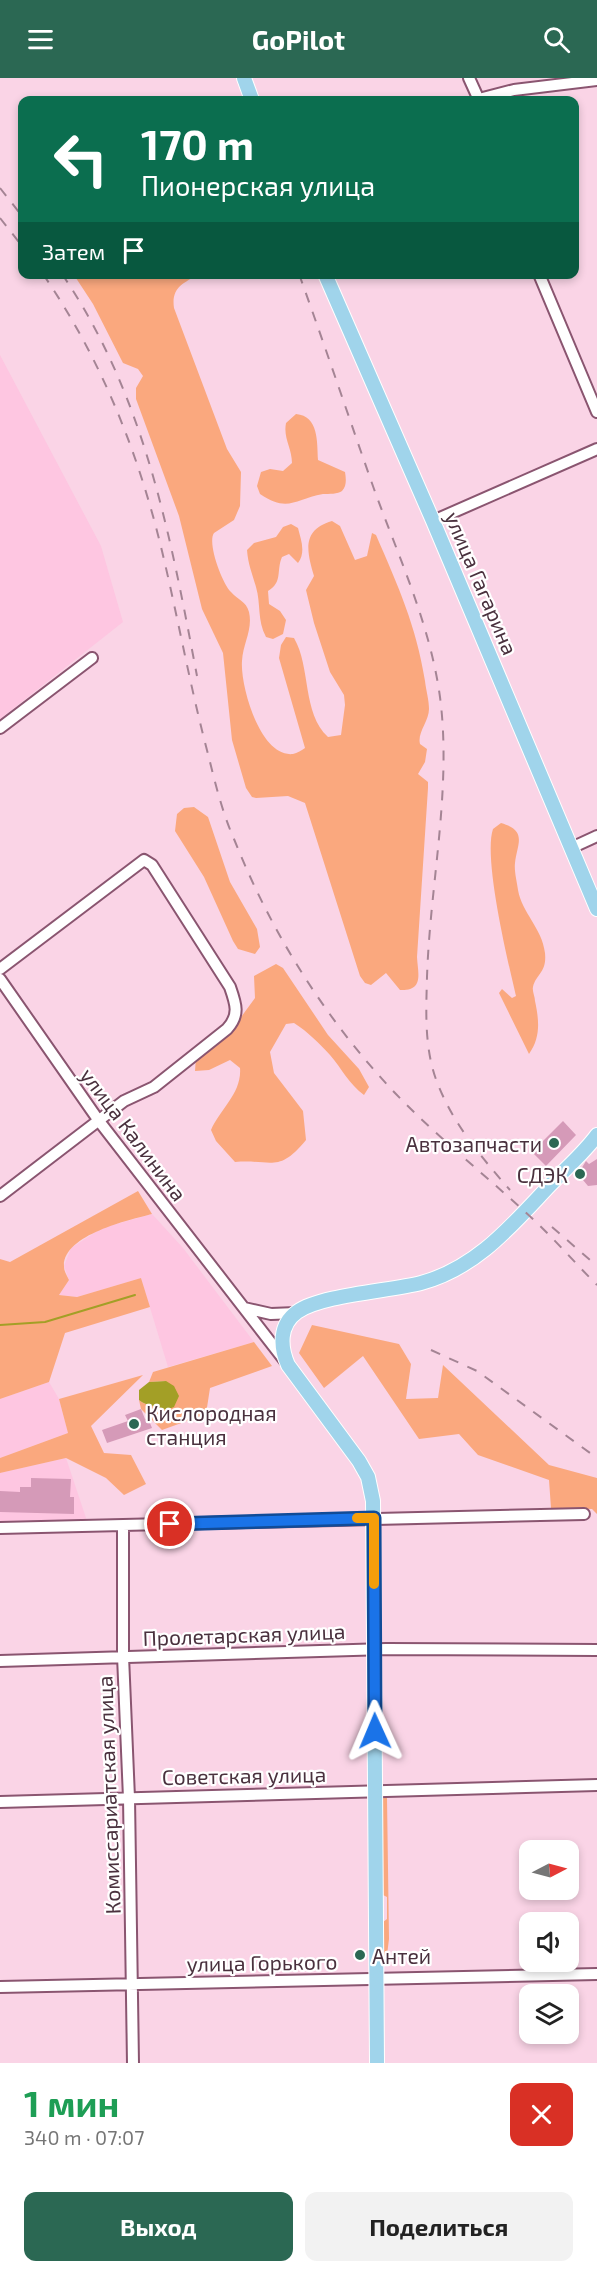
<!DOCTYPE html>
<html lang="ru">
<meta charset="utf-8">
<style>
body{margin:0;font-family:"Exo 2",sans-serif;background:#f2f2f2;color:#222;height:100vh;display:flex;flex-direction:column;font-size:22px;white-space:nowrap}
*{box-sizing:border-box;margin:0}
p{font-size:20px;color:#767676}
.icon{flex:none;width:33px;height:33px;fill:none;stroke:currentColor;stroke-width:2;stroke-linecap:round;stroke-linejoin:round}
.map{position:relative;height:1985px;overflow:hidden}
.sheet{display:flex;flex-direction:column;background:#fff;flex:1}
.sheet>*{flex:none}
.banner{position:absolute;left:18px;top:18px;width:561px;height:183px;border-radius:12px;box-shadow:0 3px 9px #0003;background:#0b6e4f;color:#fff;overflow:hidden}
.needle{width:39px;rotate:84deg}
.controls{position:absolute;left:519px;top:1762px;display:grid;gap:12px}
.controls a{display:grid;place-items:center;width:60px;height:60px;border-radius:12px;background:#fff;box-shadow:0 3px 9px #0003;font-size:30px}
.pin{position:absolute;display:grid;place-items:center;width:51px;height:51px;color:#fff;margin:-26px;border:3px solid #fff;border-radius:50%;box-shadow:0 2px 6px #0007}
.me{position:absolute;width:66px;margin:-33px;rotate:359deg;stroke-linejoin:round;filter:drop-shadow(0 0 4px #0008)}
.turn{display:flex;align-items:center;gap:21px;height:126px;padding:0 24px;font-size:27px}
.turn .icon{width:78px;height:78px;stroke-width:2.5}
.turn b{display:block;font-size:42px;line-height:51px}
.then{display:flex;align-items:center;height:57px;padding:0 24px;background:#0003;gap:12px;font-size:22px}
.round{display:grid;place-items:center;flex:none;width:63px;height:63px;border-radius:12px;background:#f2f2f2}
.head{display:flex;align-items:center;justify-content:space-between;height:102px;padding:0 24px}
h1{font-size:36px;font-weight:700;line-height:45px;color:#1e9e55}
.action{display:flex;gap:12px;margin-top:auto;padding:12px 24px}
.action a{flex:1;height:69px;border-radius:12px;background:#2b6853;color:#fff;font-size:24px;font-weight:700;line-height:69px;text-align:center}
.action a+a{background:#f2f2f2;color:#222}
header{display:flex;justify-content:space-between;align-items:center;height:78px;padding:0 24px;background:#2b6853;color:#fff;font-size:27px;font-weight:700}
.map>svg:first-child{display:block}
</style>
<header><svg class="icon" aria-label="menu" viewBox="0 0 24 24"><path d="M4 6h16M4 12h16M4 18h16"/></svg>GoPilot<svg class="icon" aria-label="search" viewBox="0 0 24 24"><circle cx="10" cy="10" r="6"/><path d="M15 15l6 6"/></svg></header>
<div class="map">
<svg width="597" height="1985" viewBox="0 0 597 1985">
<rect width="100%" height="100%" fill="#fad4e6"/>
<path fill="#fec6e1" d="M0,277L101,468L123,544L0,641Z
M152,1136L183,1170L254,1264L168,1289L141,1200L77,1219L59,1217L69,1202L64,1188L71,1170L102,1150Z
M49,1304L59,1321L68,1355L0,1380V1321Z
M66,1380L87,1443L0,1445V1395Z"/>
<path fill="#faa87e" d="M74,197H198C183,205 171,210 174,230L227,371L241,394L240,428L234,442L214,455C207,465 222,505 231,514C238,522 246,523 249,534C253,552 243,565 242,583C240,607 260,680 293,676C297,675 302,672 305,670L279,580L281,567L286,559L294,560C311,589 302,635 328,659L341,657L345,627L344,617L330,594L314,545L306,512L314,498C307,474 301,452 332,443L340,448L355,482L367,478L372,455L376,457C398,508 416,547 425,603C426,612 429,622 429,631C429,643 417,655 420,666L427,671L425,684L418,696L428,704V710L417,879C418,896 424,913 400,912L386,895L371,907L365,905L360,898L305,725L288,718L256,720L252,719L246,710L232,662L223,575L202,531L179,438L136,321V310L143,298L138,291L123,285L93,226Z
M296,336C319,338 317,364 318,382L345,394C346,400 347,408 342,413C338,416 329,416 323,416C295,421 288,435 260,416L257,408L261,394L270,391L283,393L292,385C292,370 283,360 286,345Z
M291,446L298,450C301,462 306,474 298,485L289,476L282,479C276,493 283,504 268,513L269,526L280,533L286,542L283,556L273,561L266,559C257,542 261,526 256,509C252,495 248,486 247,472L254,465L276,459L283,449Z
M194,729L208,739L230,804L257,851L260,869L255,876L238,871L233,863L204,799L175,753L177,736L184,730Z
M501,745C528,753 517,766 515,785C514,793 517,804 518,812C522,835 542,850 545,875C547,895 536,896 533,909C532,913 535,919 535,923C539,942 541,959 529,976L499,915L502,911L512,920L516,918C508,884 483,780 493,751Z
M276,886L283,890L328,957L359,991L369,1009L364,1017C349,1006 342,991 330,977C319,965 308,954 294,945L286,946L270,974L274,995L303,1033L306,1062C278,1096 272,1081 235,1084L216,1063L211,1052C220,1031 242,1015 240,990L230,982L209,992L195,993L196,979L236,946L255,920L254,898Z
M138,1113L152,1136C129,1142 62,1157 64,1189C64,1193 67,1198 69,1202L59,1217L77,1219L141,1200L150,1229L65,1255L49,1304L0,1321V1181L10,1184Z
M312,1247L399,1266L411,1286L406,1321L438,1320L443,1287L549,1387L597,1400V1436L592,1431L551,1430L549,1402L478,1377L459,1356L419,1361L363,1278L324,1310L299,1275Z
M254,1264L272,1288L210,1310L206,1336L162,1352L141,1331L139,1322C147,1329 157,1327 166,1332V1303L149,1304L153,1294Z
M143,1297L91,1348L104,1375L131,1377L146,1406L124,1417L106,1400L66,1380L0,1395V1380L68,1355L59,1321Z
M382,1720H387L389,1861L386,1885H384L383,1844L387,1841V1819L383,1817Z"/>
<path fill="#a39f26" d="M166,1303L174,1308L179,1318L174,1329L166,1332C157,1327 147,1329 139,1322V1312L149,1304Z"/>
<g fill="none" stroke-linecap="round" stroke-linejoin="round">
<path stroke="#a39f26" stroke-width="2" d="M0,1247L45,1244L135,1217"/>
</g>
<path fill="#d59ab8" d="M563,1043L576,1057L546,1088L532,1074Z
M597,1081V1107L588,1108L578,1096L586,1083L589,1086Z
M141,1331L145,1341L148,1340L152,1350L107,1365L102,1352L128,1343L125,1337Z
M31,1400L71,1401L70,1419H74V1436L0,1434V1413L20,1414V1409H31Z"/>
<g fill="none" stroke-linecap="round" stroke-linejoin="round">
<defs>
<path id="minor" d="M469,0L479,22
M475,22L514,12L597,2
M539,196L597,334
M433,443L597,371
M0,650L92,580
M571,770L597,758
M0,891L144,782L152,787L230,909C236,926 240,937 227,951L154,1009L124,1023L0,1118
M0,901L99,1043L285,1283
M244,1230L271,1236L296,1235
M123,1448V1578L129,1720L133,1985
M0,1450L584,1436
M0,1583L386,1571L597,1572
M0,1724L597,1707
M0,1909L597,1896"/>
<path id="major" d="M244,0L252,22
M325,196L433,443L597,831
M377,1985L373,1423L368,1399L359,1383L288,1287C280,1269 279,1247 297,1234C320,1217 390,1213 421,1205C477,1190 512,1147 550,1107C566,1090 584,1075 597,1057"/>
</defs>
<use href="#minor" stroke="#8a5570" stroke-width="14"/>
<use href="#major" stroke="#fff" stroke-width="16"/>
<use href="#minor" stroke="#fff" stroke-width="10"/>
<use href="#major" stroke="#a0d4eb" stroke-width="14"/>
<path stroke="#a48494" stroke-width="2" stroke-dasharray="10 10" stroke-linecap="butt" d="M0,110L22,138
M0,140L22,168
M43,196C101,281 138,373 162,473C178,540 190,608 208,676C215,704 222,734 234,761C271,854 325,941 395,1015C439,1061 489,1100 535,1143C557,1164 576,1186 597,1207
M62,196C145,318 170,456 197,598
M299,196C325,268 349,340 374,411C399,480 430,546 440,619C452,711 430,806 427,899C426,936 424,974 439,1009C455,1048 482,1080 510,1112
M552,1149L597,1188
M431,1272L477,1293L597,1380"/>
</g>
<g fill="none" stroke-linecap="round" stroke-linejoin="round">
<defs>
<path id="route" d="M170,1446L374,1440L375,1653"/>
</defs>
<use href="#route" stroke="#114b97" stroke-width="15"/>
<use href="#route" stroke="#1a73e8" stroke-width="10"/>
<path stroke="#f59e0b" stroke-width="10" d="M357,1440H374V1506"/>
</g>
<g fill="#2b6853" stroke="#fff" stroke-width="2">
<circle cx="554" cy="1065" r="6"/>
<circle cx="580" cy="1096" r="6"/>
<circle cx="134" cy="1346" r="6"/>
<circle cx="360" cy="1877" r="6"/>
</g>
<g text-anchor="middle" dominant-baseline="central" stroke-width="4.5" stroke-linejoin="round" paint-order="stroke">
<g font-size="21" fill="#4a313e" stroke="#fff">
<text transform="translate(482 505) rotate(67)">улица Гагарина</text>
<text transform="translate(134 1056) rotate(53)">улица Калинина</text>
<text transform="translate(244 1556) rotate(-2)">Пролетарская улица</text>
<text transform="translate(244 1697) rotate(-1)">Советская улица</text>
<text transform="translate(108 1717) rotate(-92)">Комиссариатская улица</text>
<text transform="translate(262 1884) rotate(-1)">улица Горького</text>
</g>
<g font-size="21" fill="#4a313e" stroke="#fff" text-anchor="end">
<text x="542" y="1065">Автозапчасти</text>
<text x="568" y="1096">СДЭК</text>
<text x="146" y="1334" text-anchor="start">Кислородная<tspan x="146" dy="24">станция</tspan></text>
<text x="372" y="1877" text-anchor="start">Антей</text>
</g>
</g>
</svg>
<div class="controls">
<a><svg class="needle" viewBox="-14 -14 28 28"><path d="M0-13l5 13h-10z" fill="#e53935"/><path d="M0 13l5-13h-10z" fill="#767676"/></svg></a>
<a><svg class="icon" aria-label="sound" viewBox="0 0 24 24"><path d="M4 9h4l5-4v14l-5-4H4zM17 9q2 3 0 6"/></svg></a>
<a><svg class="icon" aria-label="layers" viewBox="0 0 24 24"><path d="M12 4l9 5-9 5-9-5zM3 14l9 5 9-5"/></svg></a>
</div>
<div class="pin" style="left:170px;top:1446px;background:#d93025"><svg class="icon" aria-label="arrive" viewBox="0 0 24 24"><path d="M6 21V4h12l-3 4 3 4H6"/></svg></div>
<svg class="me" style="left:375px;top:1653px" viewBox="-20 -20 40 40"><path d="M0-17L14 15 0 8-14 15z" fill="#1a73e8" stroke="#fff" stroke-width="4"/></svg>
<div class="banner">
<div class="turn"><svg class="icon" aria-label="left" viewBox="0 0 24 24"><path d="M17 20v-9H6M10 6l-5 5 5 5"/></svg><div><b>170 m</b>Пионерская улица</div></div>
<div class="then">Затем<svg class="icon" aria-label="arrive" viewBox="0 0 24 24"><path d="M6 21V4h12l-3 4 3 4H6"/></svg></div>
</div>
</div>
<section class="sheet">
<div class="head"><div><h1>1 мин</h1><p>340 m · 07:07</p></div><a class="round" style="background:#d93025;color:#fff"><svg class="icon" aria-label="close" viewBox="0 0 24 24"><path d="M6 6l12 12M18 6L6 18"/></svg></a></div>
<div class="action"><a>Выход</a><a>Поделиться</a></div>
</section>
